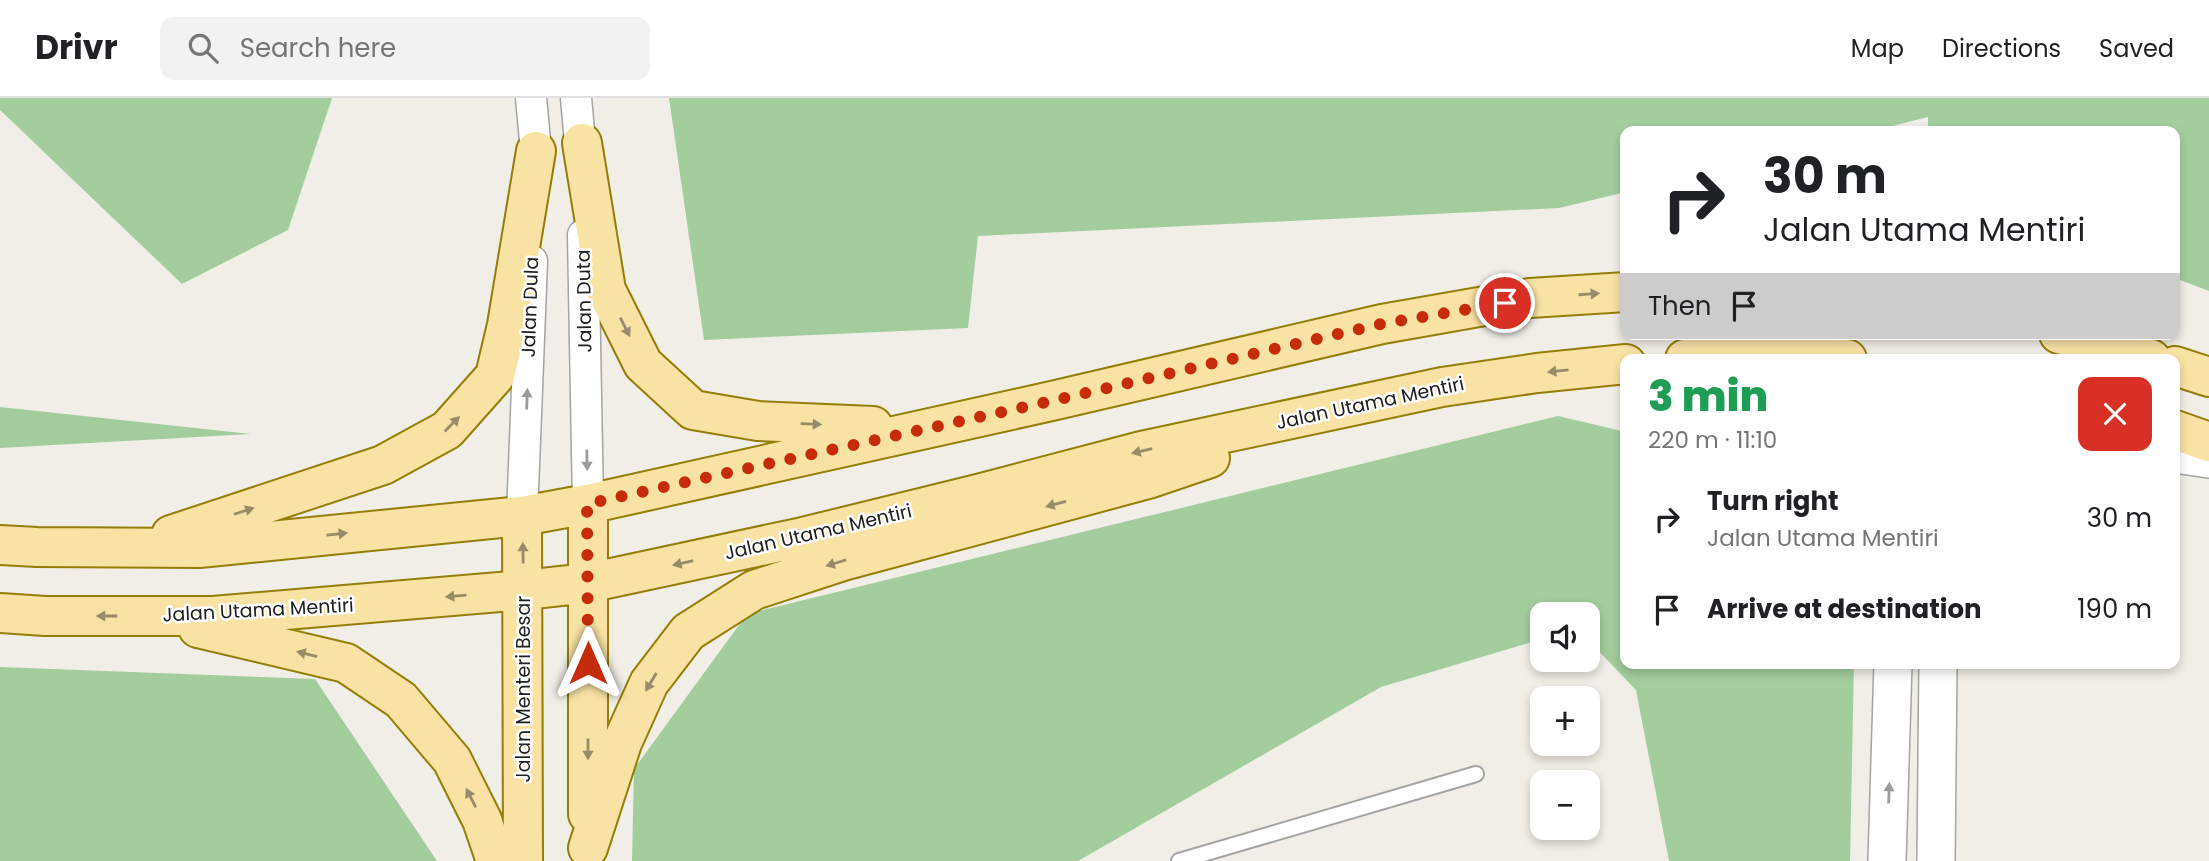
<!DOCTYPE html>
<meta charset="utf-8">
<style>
body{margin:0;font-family:Poppins,sans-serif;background:#f2f2f2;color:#202124;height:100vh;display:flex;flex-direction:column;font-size:26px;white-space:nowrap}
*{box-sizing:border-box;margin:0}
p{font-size:23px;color:#757577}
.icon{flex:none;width:38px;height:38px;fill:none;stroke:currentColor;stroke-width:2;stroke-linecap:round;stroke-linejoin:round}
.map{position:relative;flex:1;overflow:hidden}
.side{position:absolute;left:1620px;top:256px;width:560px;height:315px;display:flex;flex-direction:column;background:#fff;border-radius:14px;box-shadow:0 4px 10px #0003}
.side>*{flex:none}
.guide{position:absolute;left:1620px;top:28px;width:560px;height:214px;border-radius:14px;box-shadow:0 4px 10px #0003;background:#fff;color:#202124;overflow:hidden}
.tools{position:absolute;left:1530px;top:504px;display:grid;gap:14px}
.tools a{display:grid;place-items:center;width:70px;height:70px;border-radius:14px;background:#fff;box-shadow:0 4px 10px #0003;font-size:35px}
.pin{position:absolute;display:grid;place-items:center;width:60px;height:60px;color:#fff;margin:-30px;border:4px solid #fff;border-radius:50%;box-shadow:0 2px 7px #0007}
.me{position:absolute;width:77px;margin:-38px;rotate:0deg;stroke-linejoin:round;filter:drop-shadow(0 0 5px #0008)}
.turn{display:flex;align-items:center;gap:24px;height:147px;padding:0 28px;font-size:32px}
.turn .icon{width:91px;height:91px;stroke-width:2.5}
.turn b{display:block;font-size:49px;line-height:60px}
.then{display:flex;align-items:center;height:66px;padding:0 28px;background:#0003;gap:14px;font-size:26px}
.round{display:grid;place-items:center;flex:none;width:74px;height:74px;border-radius:14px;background:#f2f2f2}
.summary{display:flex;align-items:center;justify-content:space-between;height:119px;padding:0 28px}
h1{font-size:42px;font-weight:800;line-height:52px;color:#1e9e55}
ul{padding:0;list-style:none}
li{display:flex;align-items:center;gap:21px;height:91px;padding:0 28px}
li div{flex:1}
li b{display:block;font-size:26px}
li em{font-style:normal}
header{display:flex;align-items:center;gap:42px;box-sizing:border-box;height:98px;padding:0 35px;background:#fff;border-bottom:2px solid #e0e0e0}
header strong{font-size:33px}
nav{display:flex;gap:38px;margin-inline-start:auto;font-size:24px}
.search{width:490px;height:63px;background:#f2f2f2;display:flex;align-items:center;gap:18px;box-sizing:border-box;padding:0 24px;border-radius:14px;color:#757577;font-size:26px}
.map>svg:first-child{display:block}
</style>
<header>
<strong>Drivr</strong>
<div class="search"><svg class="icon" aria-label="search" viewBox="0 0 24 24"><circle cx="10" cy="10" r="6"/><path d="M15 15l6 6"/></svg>Search here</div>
<nav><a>Map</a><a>Directions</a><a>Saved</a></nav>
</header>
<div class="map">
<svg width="2209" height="763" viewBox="0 0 2209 763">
<rect width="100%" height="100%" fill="#f0eee6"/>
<path fill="#a3cd9d" d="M0,0H332L288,132L182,186L0,12Z
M669,0H2209V193L2175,180V33H1928V19L1872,33H1626V94L1559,110L978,138L968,230L704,242Z
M0,309L251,336L0,350Z
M1558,318L1626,334V565H1854L1850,763H1669L1636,592L1587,541V516H1542V541L1381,589L1078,763H632L634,671L747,516Z
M0,569L315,581L437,763H0Z"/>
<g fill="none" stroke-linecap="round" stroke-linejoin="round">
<defs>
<path id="service" d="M1179,763L1476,676"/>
<path id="minor" d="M531,0L536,53L535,75
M576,0L582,66
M583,137L588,406
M522,418L532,163"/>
<path id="tertiary" d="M2175,356L2209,361
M1887,763L1893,565
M1936,763L1938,565"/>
<path id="primary" d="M582,45L606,192L643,266L693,312L758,323L873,328
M2059,236L2110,248L2151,261
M1685,261L1792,257L1847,261
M2175,268L2209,279
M2175,332L2209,344
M588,406V716
M522,418L523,763
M171,437L383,367L447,332L495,278L507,227L536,53
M0,447L37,449L199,450L522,418L588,406L1056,302L1382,226L1530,200L1626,194
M0,515L45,518H213L524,492L588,485L803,439L982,395L1141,353L1442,289L1537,275L1626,266
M198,530L346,565L401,602L452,662L482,722L496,763
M588,750L622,645L649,585L688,534L754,492L843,463L1148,381L1210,360"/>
</defs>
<use href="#service" stroke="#a4a4a4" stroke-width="18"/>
<use href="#minor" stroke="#a4a4a4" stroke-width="33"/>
<use href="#tertiary" stroke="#a4a4a4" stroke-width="40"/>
<use href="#primary" stroke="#947e07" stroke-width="42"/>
<use href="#service" stroke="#fff" stroke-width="14"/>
<use href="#minor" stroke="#fff" stroke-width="30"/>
<use href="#tertiary" stroke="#fff" stroke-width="37"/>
<use href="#primary" stroke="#f8e2a4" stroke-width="38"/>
</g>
<defs><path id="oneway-solid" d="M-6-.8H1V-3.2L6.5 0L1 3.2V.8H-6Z" transform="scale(1.75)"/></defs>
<g fill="#978b69">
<use href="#oneway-solid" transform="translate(1589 196) rotate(-4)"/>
<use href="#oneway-solid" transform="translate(625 229) rotate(63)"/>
<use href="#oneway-solid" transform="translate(1558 273) rotate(174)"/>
<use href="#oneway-solid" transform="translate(452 326) rotate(-45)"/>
<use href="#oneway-solid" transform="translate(811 326) rotate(2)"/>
<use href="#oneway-solid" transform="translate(1142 353) rotate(167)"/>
<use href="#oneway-solid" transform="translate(1056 406) rotate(165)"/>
<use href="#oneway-solid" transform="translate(244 413) rotate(-18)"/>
<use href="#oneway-solid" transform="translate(337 436) rotate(-6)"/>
<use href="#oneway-solid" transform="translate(523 455) rotate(-91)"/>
<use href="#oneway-solid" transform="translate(683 465) rotate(167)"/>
<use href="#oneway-solid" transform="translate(836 465) rotate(163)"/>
<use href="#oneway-solid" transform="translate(456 498) rotate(175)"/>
<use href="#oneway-solid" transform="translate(107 518) rotate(-180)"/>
<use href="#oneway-solid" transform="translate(307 556) rotate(-166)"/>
<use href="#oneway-solid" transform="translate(651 584) rotate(121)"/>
<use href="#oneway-solid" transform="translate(588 651) rotate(90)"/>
<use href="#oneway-solid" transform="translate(471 700) rotate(-117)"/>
</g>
<g fill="#9b9b9b">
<use href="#oneway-solid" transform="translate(527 301) rotate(-88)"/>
<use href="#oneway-solid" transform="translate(587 362) rotate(89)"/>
<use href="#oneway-solid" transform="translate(1889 695) rotate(-88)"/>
</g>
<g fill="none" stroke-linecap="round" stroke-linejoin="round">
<path stroke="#c62b0a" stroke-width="12" stroke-dasharray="0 21.6" d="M588,565L587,406L1056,302L1381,226L1505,205"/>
</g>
<g text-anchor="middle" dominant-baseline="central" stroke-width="5" stroke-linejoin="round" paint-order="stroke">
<g font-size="19" fill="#202020" stroke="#fff">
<text transform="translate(584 203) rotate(-91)">Jalan Duta</text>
<text transform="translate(530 209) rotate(-88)">Jalan Dula</text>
<text transform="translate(1370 305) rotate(-12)">Jalan Utama Mentiri</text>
<text transform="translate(818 434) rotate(-13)">Jalan Utama Mentiri</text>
<text transform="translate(258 512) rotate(-3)">Jalan Utama Mentiri</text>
<text transform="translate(523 591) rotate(-90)">Jalan Menteri Besar</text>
</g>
</g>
</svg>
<div class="tools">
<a><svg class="icon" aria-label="sound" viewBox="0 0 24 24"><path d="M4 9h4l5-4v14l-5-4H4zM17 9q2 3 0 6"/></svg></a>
<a>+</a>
<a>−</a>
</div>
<div class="pin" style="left:1505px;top:205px;background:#d93025"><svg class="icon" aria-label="arrive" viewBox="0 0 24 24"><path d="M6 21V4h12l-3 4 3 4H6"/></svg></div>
<svg class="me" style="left:588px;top:565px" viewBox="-20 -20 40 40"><path d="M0-17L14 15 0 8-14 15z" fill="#c62b0a" stroke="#fff" stroke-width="4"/></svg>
<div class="guide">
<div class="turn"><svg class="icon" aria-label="right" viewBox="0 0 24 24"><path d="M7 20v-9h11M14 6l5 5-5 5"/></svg><div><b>30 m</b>Jalan Utama Mentiri</div></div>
<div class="then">Then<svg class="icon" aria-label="arrive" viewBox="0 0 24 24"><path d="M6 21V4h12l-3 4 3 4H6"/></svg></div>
</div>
<section class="side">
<div class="summary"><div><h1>3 min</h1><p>220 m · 11:10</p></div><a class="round" style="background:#d93025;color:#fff"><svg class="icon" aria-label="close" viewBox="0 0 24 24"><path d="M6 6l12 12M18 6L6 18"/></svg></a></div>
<ul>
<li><svg class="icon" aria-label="right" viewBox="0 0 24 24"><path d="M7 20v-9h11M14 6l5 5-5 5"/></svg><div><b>Turn right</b><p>Jalan Utama Mentiri</p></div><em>30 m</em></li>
<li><svg class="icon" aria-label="arrive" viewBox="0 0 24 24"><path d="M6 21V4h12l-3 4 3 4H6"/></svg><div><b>Arrive at destination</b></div><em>190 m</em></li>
</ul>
</section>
</div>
